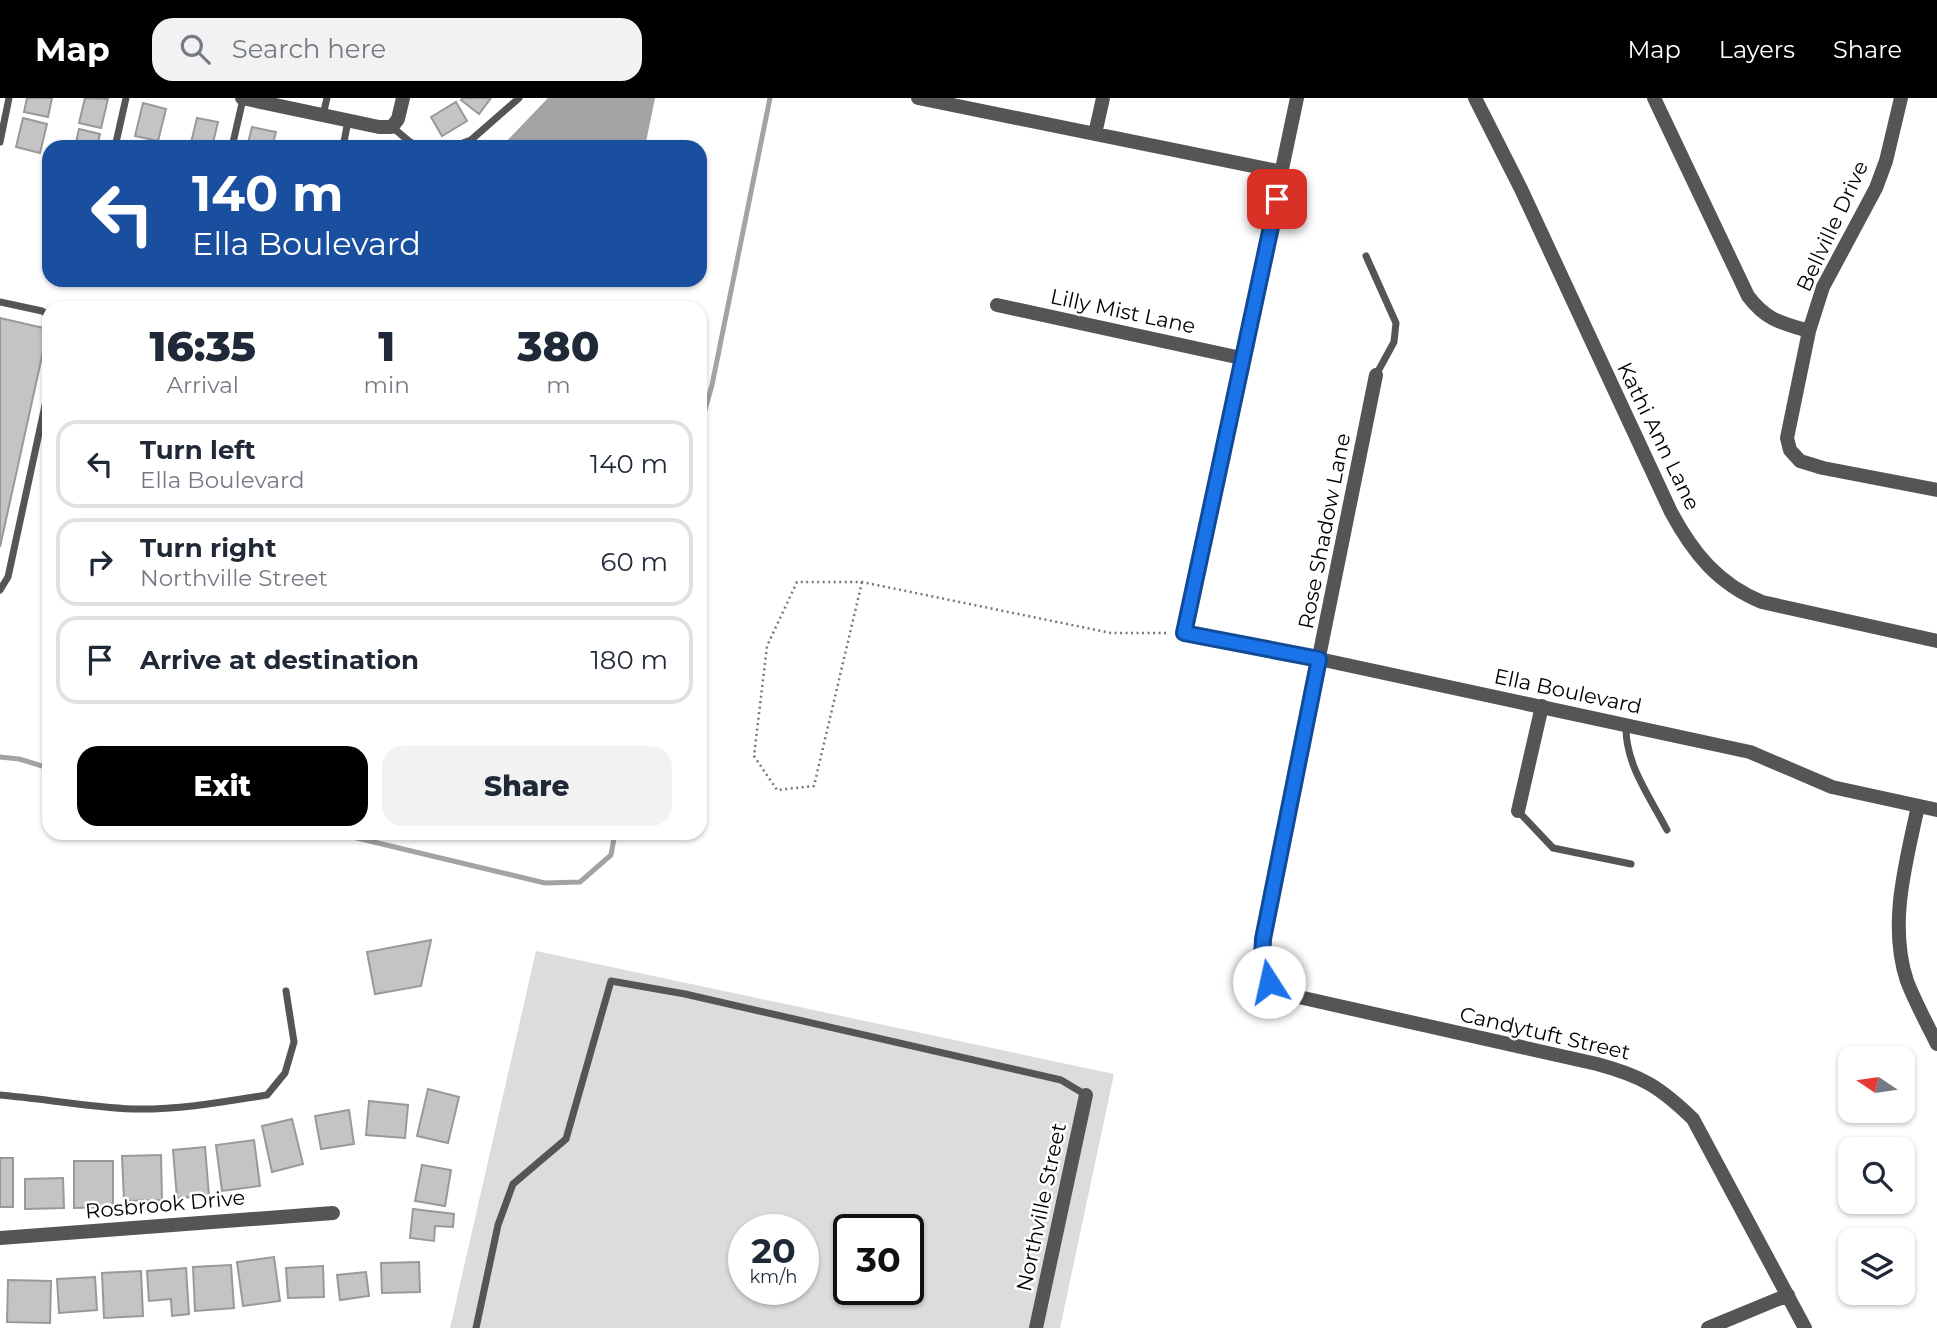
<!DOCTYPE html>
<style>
body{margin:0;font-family:Montserrat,sans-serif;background:#f2f2f3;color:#1f2937;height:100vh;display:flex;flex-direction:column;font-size:26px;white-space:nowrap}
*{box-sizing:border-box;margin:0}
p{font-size:23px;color:#747a83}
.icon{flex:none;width:38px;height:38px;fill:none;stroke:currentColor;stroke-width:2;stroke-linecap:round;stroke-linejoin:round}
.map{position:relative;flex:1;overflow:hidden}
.side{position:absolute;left:42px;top:203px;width:665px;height:539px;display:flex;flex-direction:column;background:#fff;border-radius:21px;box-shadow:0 2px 5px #0004}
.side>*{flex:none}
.banner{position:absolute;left:42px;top:42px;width:665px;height:147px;border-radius:21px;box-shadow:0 2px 5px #0004;background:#1a4fa0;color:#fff;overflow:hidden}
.needle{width:46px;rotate:283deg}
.buttons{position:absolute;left:1838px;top:948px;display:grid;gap:14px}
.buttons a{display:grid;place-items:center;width:77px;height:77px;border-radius:14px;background:#fff;box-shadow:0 2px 5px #0004;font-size:35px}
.speed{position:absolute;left:728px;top:1116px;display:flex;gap:14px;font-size:35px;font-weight:700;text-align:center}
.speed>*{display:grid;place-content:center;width:91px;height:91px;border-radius:50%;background:#fff;box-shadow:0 2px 5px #0004;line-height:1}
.speed small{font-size:18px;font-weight:400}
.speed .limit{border:4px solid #111;border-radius:10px;background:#fff;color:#111}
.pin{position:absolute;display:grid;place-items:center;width:60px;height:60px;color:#fff;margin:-30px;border-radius:14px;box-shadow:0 4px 10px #0006}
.me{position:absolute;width:77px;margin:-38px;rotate:350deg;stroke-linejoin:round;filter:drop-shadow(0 0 5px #0008)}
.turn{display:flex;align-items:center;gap:24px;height:147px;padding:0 35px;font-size:32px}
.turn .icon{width:91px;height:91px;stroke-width:2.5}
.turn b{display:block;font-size:49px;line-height:60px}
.eta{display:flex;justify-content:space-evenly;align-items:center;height:119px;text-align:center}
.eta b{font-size:42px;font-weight:800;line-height:49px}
.cta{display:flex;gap:14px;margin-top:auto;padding:14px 35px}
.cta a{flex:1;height:80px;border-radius:21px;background:#000;color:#fff;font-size:28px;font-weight:800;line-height:80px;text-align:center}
.cta a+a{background:#f2f2f3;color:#1f2937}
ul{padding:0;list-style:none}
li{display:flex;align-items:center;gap:21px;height:88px;margin:0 14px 10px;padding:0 21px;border:4px solid #e0e1e3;border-radius:21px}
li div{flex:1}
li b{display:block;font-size:26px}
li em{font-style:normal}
header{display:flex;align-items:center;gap:42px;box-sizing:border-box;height:98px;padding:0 35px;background:#000;color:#fff}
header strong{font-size:33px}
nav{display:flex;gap:38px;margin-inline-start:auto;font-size:24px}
.search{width:490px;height:63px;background:#f2f2f3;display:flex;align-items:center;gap:18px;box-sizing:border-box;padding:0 24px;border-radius:21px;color:#747a83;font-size:26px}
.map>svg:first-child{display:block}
</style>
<header>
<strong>Map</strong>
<div class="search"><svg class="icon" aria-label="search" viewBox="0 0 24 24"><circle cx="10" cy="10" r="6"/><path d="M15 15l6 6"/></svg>Search here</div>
<nav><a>Map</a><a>Layers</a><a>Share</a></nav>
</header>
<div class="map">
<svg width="1937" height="1230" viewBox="0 0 1937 1230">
<rect width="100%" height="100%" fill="#fff"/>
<path fill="#dcdcdc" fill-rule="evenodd" d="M536,853L1114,976L1060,1230H450ZM744,1132H803V1192H744ZM849,1132H908V1192H849Z"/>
<path fill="#a3a3a3" d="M548,0H655L645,49H498L505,45Z"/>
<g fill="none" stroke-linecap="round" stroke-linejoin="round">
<path stroke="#a3a3a3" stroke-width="5" d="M700,329L712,287L770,0
M0,659L19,661L49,670
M336,735L545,785L580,784L611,757L615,735"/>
</g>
<path fill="#c4c4c4" stroke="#999" stroke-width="2" d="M27,0H52L48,19L24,14Z
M85,0L108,1L101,30L79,25Z
M463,0H491L479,16L461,2Z
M456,4L467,23L442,38L431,19Z
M143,5L166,11L158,43L135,38Z
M23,20L47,26L40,55L16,49Z
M197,20L218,24L212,49H190Z
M252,29L276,34L272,49H247Z
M79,31L100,36L97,49H75Z
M0,220L48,231L0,449Z
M431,842L421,888L375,896L367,854Z
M428,991L459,999L448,1045L417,1038Z
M369,1003L408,1007L405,1040L366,1037Z
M349,1012L354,1046L321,1051L315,1018Z
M292,1021L303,1066L272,1074L262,1028Z
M254,1042L260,1088L222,1093L216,1047Z
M205,1049L209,1098L177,1100L173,1052Z
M161,1057L162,1102L124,1103L122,1058Z
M0,1060H13V1109H0Z
M74,1063H113V1109L74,1110Z
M422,1067L451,1072L445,1108L415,1103Z
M63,1080L64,1110L25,1111V1081Z
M413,1111L454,1116L453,1129L435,1128L434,1143L410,1140Z
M274,1159L280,1203L243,1208L237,1164Z
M419,1164L420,1194L382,1195L381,1165Z
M231,1167L234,1210L195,1213L193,1169Z
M323,1168L324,1199L288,1200L286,1170Z
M186,1170L189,1216L172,1218L171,1201L149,1203L147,1173Z
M141,1173L143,1218L104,1220L102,1175Z
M366,1174L369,1198L340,1202L337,1177Z
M95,1179L97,1212L59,1215L57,1181Z
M8,1182L51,1183L50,1225L7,1224Z"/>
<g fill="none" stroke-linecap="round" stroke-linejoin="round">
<path stroke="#777" stroke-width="2.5" stroke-dasharray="2 3.5" stroke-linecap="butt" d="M862,484L814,688L777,692L754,658L767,548L797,484H862L1111,535H1169"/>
<path stroke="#555" stroke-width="7" d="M323,17L327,0
M392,29L410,44L421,49
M0,44L9,0
M115,49L126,0
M232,49L243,1
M343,49L348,23
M452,49L471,42L519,0
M1366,158L1396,225L1394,244L1376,277
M0,204L42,213L49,217
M0,492L8,479L49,289
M1626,628C1625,666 1650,699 1667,732
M1518,713L1553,750L1631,766
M0,997C45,1001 89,1009 133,1011C178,1012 223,1004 267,997L285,975L294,944L286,893
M476,1230L498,1127L513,1086L566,1041L611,883L685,896L1061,982L1086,997"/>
<path stroke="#555" stroke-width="14" d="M242,0L379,29H392L398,21L403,0
M918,0L1283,74
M1475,0L1521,91L1671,414C1693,455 1718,486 1762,504L1937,543
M1654,0L1748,198C1766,222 1781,225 1809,233
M1901,0L1886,63L1876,90L1823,189L1809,233L1787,340L1790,352L1800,363L1823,370L1937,392
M1095,36L1103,0
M997,207L1241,260
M1376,277L1269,806L1262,861L1269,884L1290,897L1597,966C1642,978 1660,989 1693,1021L1805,1230
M1184,535L1297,0
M1918,708C1906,765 1888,826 1907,883C1915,904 1927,926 1937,946
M1518,713L1542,608
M0,1140L333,1115
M1036,1230L1086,997
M1708,1230L1788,1197"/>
<path stroke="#555" stroke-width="14" d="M1184,535L1319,561L1750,654L1832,689L1937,712"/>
</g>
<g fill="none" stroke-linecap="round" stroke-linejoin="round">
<defs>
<path id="route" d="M1269,884L1262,861L1263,841L1319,561L1184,535L1277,101"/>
</defs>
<use href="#route" stroke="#114b97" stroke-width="18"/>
<use href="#route" stroke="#1a73e8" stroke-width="12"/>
</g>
<g text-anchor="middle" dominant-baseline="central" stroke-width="5" stroke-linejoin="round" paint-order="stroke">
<g font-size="21" fill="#000" stroke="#fff">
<text transform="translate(1832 128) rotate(-65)">Bellville Drive</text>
<text transform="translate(1123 213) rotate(12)">Lilly Mist Lane</text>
<text transform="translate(1659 338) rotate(64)">Kathi Ann Lane</text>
<text transform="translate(1324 433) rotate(-79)">Rose Shadow Lane</text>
<text transform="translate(1568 593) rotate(12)">Ella Boulevard</text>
<text transform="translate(1545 935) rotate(13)">Candytuft Street</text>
<text transform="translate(165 1106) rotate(-5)">Rosbrook Drive</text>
<text transform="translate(1041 1109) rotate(-78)">Northville Street</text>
</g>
</g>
</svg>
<div class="buttons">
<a><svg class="needle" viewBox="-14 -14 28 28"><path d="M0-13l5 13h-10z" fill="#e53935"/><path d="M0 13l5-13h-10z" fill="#747a83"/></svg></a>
<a><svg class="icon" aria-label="search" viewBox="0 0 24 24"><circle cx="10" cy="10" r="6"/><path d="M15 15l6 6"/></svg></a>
<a><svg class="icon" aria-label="layers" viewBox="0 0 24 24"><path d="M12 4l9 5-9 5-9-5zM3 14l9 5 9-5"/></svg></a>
</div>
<div class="speed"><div>20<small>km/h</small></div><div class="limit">30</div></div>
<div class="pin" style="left:1277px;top:101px;background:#d93025"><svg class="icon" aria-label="arrive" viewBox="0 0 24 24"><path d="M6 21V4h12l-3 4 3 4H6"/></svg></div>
<svg class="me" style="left:1269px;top:884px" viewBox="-20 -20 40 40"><circle r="19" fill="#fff"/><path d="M0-13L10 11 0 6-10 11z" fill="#1a73e8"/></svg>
<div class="banner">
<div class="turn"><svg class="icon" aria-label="left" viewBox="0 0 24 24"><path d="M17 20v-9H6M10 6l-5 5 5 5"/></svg><div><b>140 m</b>Ella Boulevard</div></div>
</div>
<section class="side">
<div class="eta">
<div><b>16:35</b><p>Arrival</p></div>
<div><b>1</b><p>min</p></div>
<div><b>380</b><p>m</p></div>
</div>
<ul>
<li><svg class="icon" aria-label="left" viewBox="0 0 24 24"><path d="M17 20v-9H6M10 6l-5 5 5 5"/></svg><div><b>Turn left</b><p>Ella Boulevard</p></div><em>140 m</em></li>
<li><svg class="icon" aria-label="right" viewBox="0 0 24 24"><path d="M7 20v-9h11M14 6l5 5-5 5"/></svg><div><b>Turn right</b><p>Northville Street</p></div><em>60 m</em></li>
<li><svg class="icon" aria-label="arrive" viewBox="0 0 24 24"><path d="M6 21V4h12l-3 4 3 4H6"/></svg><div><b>Arrive at destination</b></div><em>180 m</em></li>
</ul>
<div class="cta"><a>Exit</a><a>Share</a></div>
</section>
</div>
